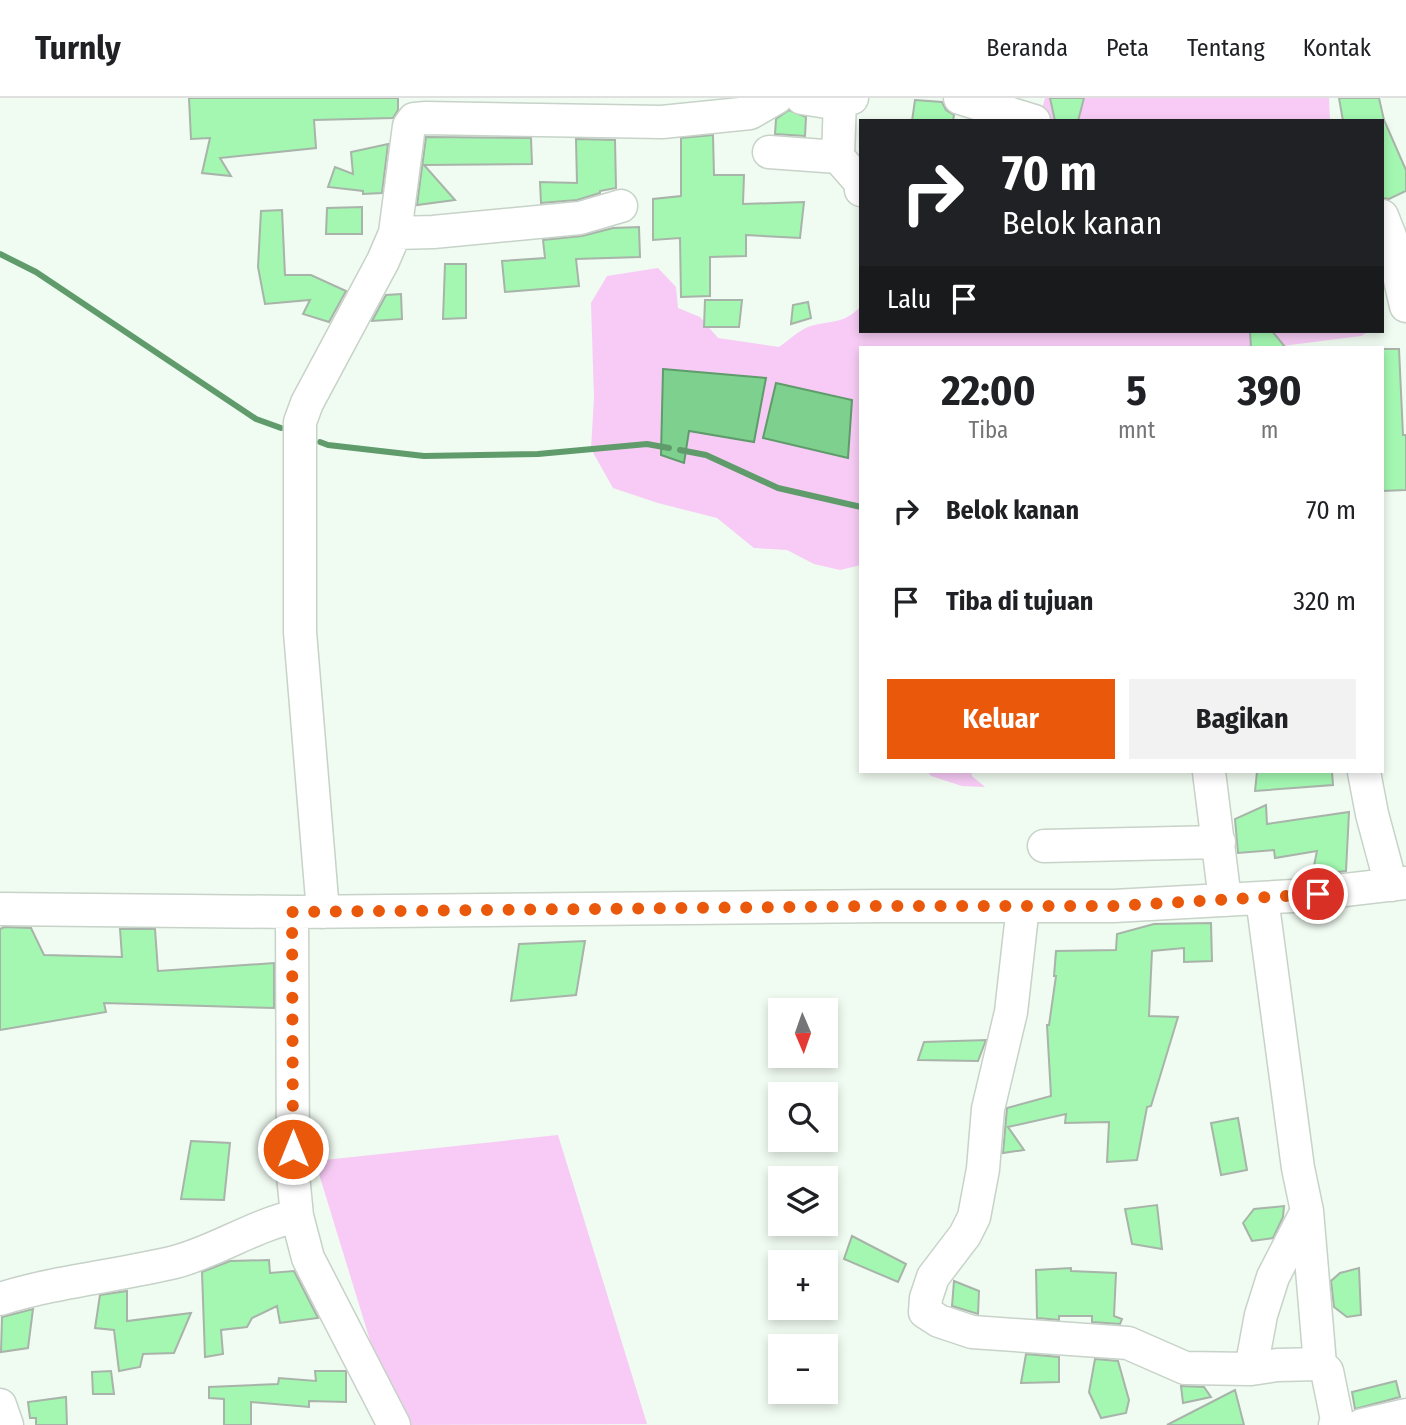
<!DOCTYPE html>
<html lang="id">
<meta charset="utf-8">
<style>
body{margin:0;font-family:"Fira Sans Condensed",sans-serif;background:#f2f2f2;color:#202124;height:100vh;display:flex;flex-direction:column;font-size:26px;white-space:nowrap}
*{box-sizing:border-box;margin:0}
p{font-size:23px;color:#757577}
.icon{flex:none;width:38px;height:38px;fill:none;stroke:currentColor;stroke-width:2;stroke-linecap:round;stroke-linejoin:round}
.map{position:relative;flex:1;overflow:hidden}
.side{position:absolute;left:859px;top:248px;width:525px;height:427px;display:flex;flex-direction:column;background:#fff;border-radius:0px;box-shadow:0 4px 10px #0003}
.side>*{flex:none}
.banner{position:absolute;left:859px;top:21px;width:525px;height:214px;border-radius:0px;box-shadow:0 4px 10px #0003;background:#202124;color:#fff;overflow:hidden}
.needle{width:46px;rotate:178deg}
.fabs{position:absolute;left:768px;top:900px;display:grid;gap:14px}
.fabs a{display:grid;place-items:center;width:70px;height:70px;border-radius:0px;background:#fff;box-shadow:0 4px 10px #0003;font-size:35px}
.pin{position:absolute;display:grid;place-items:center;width:60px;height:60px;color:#fff;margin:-30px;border:4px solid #fff;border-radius:50%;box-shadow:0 2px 7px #0007}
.me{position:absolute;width:77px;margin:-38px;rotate:0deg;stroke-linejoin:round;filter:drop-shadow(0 0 5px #0008)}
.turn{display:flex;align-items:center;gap:24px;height:147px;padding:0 28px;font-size:32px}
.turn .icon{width:91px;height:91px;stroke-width:2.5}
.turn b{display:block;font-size:49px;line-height:60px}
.then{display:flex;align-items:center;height:66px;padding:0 28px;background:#0003;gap:14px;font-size:26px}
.eta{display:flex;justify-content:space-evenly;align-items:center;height:119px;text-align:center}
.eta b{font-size:42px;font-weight:700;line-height:49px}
.cta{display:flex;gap:14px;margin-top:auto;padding:14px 28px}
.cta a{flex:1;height:80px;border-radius:0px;background:#ea580c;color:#fff;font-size:28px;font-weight:700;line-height:80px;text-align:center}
.cta a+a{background:#f2f2f2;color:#202124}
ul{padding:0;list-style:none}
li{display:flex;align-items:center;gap:21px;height:91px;padding:0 28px}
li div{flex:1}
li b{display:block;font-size:26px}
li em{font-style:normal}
header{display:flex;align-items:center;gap:42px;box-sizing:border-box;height:98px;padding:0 35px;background:#fff;border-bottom:2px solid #e0e0e0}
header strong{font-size:33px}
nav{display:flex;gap:38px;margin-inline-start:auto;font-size:24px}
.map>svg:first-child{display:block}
</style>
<header>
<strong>Turnly</strong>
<nav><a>Beranda</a><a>Peta</a><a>Tentang</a><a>Kontak</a></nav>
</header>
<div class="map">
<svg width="1406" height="1327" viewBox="0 0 1406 1327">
<rect width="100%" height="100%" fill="#f0fbf1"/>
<path fill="#f7cbf5" d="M1045,0H1329L1330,23H1039Z
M658,170L676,189L678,210L700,219L718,240L779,249C788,243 798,233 808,229C829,222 844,227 861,208V233H1370L1361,238L1266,250H861V467L840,472L814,466L787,452L754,450L717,420L658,405L613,390L591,351L594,300L591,205L607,178Z
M928,674H971L972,678L985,689L962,688L931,678Z
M558,1037L647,1326L396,1327L315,1063Z"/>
<path fill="#7dd08d" stroke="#5f9b6b" stroke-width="2" d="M663,271L766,280L754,344L689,333L684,365L661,357Z
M776,285L852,302L848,360L763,340Z"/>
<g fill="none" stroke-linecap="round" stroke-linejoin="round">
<path stroke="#5f9b6b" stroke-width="6" d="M0,156L36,174L256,321L281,330
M320,344L328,347L424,358L538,356L647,346L669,350
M680,352L706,357L778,390L861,409"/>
</g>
<path fill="#a3f7b1" stroke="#a8b3a9" stroke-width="2" d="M189,0H398V12L393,20L314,22L316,50L220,60L231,78L202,75L210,40L191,41Z
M1050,0H1084L1078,23H1055Z
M1339,0H1379L1384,22L1406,72V93L1389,101L1382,100V23H1343Z
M915,2L942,4L946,12L954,17L953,23H912Z
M789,12L806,19L805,38L775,36L776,21Z
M713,37L714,77H744L743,106L804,104L800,140L746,137V158L710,159V198L681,199L680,140L653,142V101L681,98V40Z
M426,39L531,40L532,66L424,67L455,102L417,107Z
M576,41L615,42L616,90L600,93V95L577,102L541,105L540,84L577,85Z
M388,46L382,95L363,96V93L328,89L335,69L353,76L351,54Z
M362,109V136H326L327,110Z
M282,112L285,177H311L346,193L329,224L303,216L310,202L265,206L258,169L261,113Z
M639,129L640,159L576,161L579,188L505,194L502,163L545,160L543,142L582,138L613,130Z
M445,166H466V220L443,221Z
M401,196L402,221L372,223L386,197Z
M705,202H742L739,229H704Z
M808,204L811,220L791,226L793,207Z
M1250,233H1272L1286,250H1251Z
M1382,251H1399L1403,337H1406V392L1382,393Z
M1257,674H1332L1333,687L1255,693Z
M1266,707L1267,726L1349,714L1346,773L1312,777L1317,753L1275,760L1274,752L1238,755L1235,721Z
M1211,825L1212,863L1184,864V850L1152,853L1149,918L1178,919L1151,1008L1147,1009L1137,1062L1107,1064L1109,1024L1065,1025L1066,1016L1008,1029L1024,1052L1003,1055L1007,1010L1051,998L1047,927H1049L1056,878H1054L1056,853L1116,852L1117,836L1154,826Z
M4,829L31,830L44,857L122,859L120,831H155L158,873L274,865V910L104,905L106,914L0,932V831Z
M585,843L576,897L511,903L519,846Z
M986,942L978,963L918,962L924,944Z
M1238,1020L1247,1072L1221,1077L1211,1025Z
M191,1043L230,1045L224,1102L181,1101Z
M1157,1107L1162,1151L1132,1146L1125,1111Z
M1284,1108L1283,1119L1273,1140L1252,1143L1243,1125L1254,1111Z
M852,1138L906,1166L898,1184L844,1161Z
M269,1162L270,1175L294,1173L318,1220L280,1225L277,1208L252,1220L247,1229L221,1232L223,1256L205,1259L202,1174L230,1163Z
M1071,1170V1173L1116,1175L1114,1218L1122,1221L1120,1226L1092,1224V1218H1059V1222L1037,1220L1036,1172Z
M1359,1170L1361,1217L1347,1219L1334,1209L1331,1183L1340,1175Z
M954,1183L979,1193L978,1216L952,1208Z
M127,1193V1223L191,1215L174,1255L143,1256L140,1269L119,1273L114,1232L95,1230L100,1197Z
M33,1211L28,1250L1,1254L2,1219Z
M1026,1256L1059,1259V1284L1021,1285Z
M1095,1261L1118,1263L1129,1302L1126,1315L1101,1320L1089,1294Z
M111,1273L114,1296H93L92,1274Z
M315,1273H346V1304L309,1303V1309L251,1304V1327H224V1301L209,1300V1289L278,1286L279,1280L316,1283Z
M1396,1283L1400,1299L1355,1311L1352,1294Z
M1181,1288L1204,1289L1211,1299L1183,1305Z
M1235,1292L1244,1327H1167Z
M66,1299L67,1327H36V1320H30L28,1304Z"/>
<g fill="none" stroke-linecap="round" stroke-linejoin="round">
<defs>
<path id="minor" d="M802,0L827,4L852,0
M960,0L1034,23
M769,54L838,59L860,84L861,92
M838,59L840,1
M1382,118L1390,138L1406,208
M395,135L433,134L580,120L621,108
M1209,674L1225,802
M1364,674L1372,716L1391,787
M1044,748L1219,744
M1023,808L1011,914L988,1011L983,1071L974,1119L965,1137L933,1179L926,1200L925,1214L939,1223L972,1234L1128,1245L1185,1270L1251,1271L1277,1267L1320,1266L1327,1273L1337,1322L1335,1327
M0,811L292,814L885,808H1114L1293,798L1406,785
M292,814L293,1077L297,1118L308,1160L394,1327
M323,814L300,534V324L307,305L383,163L395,135L409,28L414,21L426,20L662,24L750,15L776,0
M1307,1113L1320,1266
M0,1201C57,1183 117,1178 175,1164C217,1153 254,1127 297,1118
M1251,1271L1261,1217L1273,1179L1307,1113L1298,1070L1262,800
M0,1307L7,1327
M1362,1327L1406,1317"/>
</defs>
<use href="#minor" stroke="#c7d2c8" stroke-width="35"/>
<use href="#minor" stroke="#fff" stroke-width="32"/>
</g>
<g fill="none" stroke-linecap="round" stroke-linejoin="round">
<path stroke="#ea580c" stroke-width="12" stroke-dasharray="0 21.6" d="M293,1051L292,814L885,808H1114L1318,796"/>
</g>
</svg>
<div class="fabs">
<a><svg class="needle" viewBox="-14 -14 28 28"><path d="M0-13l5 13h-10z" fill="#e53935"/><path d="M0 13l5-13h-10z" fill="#757577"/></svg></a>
<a><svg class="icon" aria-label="search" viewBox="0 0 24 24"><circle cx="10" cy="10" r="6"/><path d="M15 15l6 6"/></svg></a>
<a><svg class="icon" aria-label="layers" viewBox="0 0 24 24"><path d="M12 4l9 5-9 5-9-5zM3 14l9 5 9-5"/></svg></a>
<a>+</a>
<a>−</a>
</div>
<div class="pin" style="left:1318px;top:796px;background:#d93025"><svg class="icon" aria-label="arrive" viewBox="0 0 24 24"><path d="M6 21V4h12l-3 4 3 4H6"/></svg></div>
<svg class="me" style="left:293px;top:1051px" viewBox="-20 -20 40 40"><circle r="17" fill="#ea580c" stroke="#fff" stroke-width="3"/><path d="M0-11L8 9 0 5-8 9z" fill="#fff"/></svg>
<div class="banner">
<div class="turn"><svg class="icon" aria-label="right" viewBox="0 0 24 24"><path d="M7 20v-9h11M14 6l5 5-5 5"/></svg><div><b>70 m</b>Belok kanan</div></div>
<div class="then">Lalu<svg class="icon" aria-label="arrive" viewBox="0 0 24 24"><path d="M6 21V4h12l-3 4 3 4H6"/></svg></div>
</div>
<section class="side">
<div class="eta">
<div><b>22:00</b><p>Tiba</p></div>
<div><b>5</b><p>mnt</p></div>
<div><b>390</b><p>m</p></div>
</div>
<ul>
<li><svg class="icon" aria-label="right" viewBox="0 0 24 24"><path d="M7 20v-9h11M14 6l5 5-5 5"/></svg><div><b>Belok kanan</b></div><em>70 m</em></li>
<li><svg class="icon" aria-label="arrive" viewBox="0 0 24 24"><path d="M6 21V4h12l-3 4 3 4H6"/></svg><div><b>Tiba di tujuan</b></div><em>320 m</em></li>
</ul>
<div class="cta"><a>Keluar</a><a>Bagikan</a></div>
</section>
</div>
